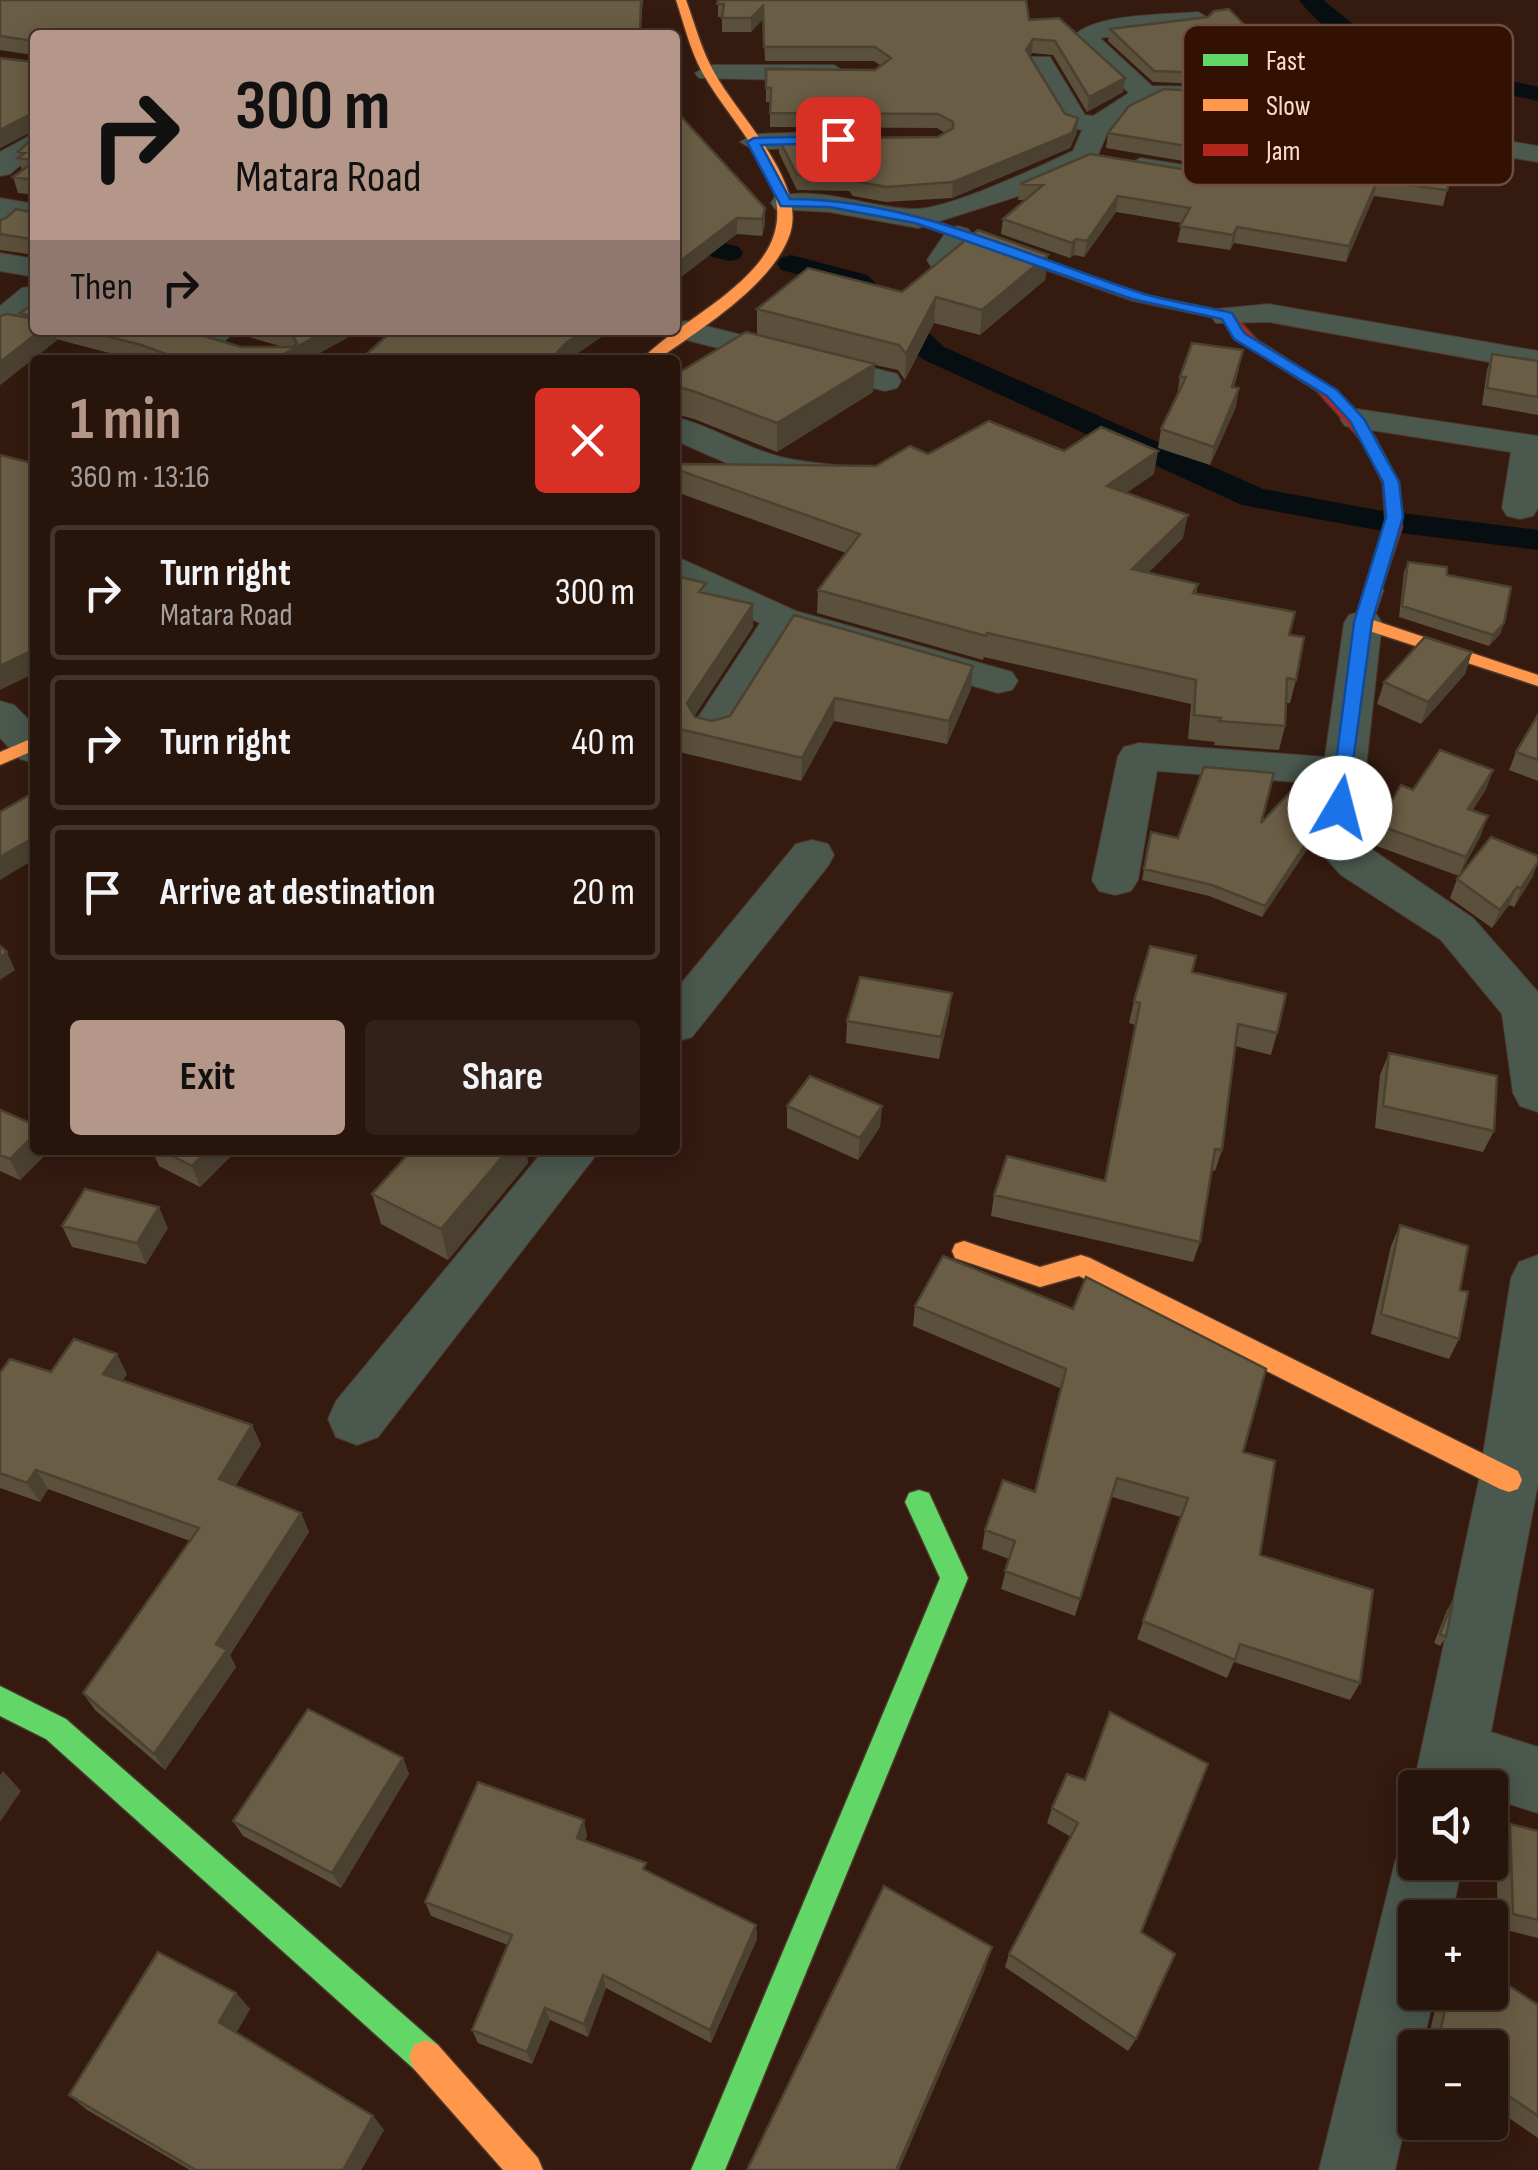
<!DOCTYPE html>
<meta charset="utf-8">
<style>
body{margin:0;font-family:"Sofia Sans Condensed",sans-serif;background:#332119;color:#f1f3f6;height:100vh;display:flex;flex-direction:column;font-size:38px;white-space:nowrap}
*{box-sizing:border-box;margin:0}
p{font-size:32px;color:#a49e9d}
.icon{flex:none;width:55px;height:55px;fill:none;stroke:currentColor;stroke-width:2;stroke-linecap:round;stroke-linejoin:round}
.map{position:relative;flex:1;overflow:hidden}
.panel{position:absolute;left:30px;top:355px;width:650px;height:800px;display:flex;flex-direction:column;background:#27140b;border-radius:10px;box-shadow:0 5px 25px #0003,0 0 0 2px #43332c}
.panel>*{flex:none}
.hud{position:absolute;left:30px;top:30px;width:650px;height:305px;border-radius:10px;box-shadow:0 5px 25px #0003,0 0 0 2px #43332c;background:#b5978a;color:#111;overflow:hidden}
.tools{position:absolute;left:1398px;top:1770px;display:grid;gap:20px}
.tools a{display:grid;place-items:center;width:110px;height:110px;border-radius:10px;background:#27140b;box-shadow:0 5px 25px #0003,0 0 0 2px #43332c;font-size:50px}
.pin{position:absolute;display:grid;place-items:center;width:85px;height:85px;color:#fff;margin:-42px;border-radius:20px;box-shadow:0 5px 15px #0006}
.me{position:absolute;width:110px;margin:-55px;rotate:8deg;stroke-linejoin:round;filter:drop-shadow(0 0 8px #0008)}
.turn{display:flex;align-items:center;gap:35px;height:210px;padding:0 40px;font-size:45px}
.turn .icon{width:130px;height:130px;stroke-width:2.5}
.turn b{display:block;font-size:70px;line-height:85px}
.then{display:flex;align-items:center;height:95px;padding:0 40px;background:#0003;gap:20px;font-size:38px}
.round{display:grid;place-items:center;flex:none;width:105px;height:105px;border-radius:10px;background:#332119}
.headline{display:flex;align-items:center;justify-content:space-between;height:170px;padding:0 40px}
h1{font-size:60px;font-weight:700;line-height:75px;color:#b5978a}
.primary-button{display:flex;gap:20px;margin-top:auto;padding:20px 40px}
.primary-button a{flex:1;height:115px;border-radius:10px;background:#b5978a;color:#111;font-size:40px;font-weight:700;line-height:115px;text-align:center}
.primary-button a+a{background:#332119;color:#f1f3f6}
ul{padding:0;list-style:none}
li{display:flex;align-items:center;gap:30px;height:135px;margin:0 20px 15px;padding:0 20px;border:5px solid #43332c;border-radius:10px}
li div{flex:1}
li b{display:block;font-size:38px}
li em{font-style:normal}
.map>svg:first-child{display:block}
</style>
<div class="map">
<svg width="1538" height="2170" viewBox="0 0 1538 2170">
<rect width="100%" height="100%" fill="#341a0f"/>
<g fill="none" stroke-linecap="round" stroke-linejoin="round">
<path fill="#060e12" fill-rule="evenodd" d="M1299,0H1323L1367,35L1423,60L1538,87V101C1456,82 1354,72 1299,0Z
M675,230L739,247L743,253L739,259L729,261L675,247Z
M791,255L867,275L944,347L1263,489L1377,510L1538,530V550L1377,530L1242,505L922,359L847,287L781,270L777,264L781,258Z"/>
<defs>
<path id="street" d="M1198,12L1210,19L1206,24L1100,38L1152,86L1222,87L1231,90L1235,95L1231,100L1151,102L1109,129L1095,162L1028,193L918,228L829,212L775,209L771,203L775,197C822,185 867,208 913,209C946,211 1040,166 1073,151L1082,130L1066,127L1062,121L1028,62L1032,57H1050L1085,115L1093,116L1129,93L1076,42L1073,37C1093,13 1166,15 1198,12Z
M708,65H834L847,73L834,81L699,78L695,73Z
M1340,121L1357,126L1447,131L1538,146V162L1447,147L1353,142L1331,135L1327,129Z
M848,131L861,139L858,145L754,150L740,142L754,134Z
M35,133V153L10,174L0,176V152Z
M1221,144L1235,152L1214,183L1204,185L1130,172L1126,166L1140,158L1197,167L1211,146Z
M0,198L29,203L33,209L10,231L0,234Z
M958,226L968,229L973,235L953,266H931L927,260L948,229Z
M0,253L35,259V277L0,271Z
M35,286V309L11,329L0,331V306L22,288Z
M1269,304L1538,351V371L1269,322L1216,323L1211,316L1216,309Z
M686,321L897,374L901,381L897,388L885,391L675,337L670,330H675V323Z
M198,330H235C225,344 213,349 197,345L192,338Z
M1357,409L1538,436V508L1533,516L1520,519L1507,516L1502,508L1511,452L1345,426L1340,419L1345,412Z
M675,417C708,425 738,444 771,454C799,464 828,462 856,469L862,476L856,483C798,498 727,464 675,440Z
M675,556L796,611L1012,672L1018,681L1012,690L998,693L792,634L727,737L712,741L697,737L691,728L760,623L675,581Z
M1363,611L1377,615L1382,623L1358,840L1473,918L1538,992V1112L1520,1106L1513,1093L1502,1014L1441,940L1341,875L1313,844L1321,784L1157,771L1138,880L1131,891L1115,895L1099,891L1092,880L1118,756L1124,747L1139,743L1325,757L1344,623L1349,615Z
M0,701L14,705L35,726V763L20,759L0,738Z
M812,840L828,844L834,855L828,866L692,1037L675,1042V991L796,844Z
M544,1150H600L378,1437L357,1445L336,1437L328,1419L336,1401Z
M1538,1255V1484L1491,1732L1538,1747V1813L1490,1798V1788H1415V1792L1413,1788L1479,1480L1511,1278L1519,1262Z
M1415,1833V1862H1463L1451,1918H1415V1992H1435L1422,2048H1415V2081L1395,2170H1319L1395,1862L1405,1838Z"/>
<path id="fast" d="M919,1490L929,1493L968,1578L725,2170H691L940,1578L905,1502L909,1493Z
M0,1686L66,1719L438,2045L443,2057L438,2069L426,2074L414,2069L46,1739L0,1716Z"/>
<path id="slow" d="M676,0H686C695,24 701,49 714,72C737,115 807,181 790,234C773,285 699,330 657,360H641C675,326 721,305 754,268C817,198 736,134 702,72C690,50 684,24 676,0Z
M1374,585L1383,590L1373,620L1538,675V686L1357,627L1354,623L1365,590Z
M35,737V750L0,765V752Z
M964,1241L1040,1267L1081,1255L1090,1258L1518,1471L1522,1480L1518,1489L1509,1492L1500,1489L1079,1276L1040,1287L955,1258L952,1251L955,1244Z
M426,2040L438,2045L538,2158L543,2170H503L414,2069L409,2057L414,2045Z"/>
<path id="jam" d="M918,215L1140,294L1232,313L1257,340L1327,385L1375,437L1399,483L1402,527L1380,594L1374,595L1365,590L1386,527L1383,483L1363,442L1317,391L1247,346L1222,319L1131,300L913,222L911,219Z"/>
</defs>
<use href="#street" stroke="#4c372d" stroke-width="2"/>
<use href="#fast" stroke="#4c372d" stroke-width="3"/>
<use href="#slow" stroke="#4c372d" stroke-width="3"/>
<use href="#jam" stroke="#4c372d" stroke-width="3"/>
<use href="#street" fill="#4a584e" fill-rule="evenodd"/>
<use href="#fast" fill="#63d668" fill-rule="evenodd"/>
<use href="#slow" fill="#ff974d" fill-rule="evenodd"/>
<use href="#jam" fill="#b3261e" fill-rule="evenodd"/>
</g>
<path fill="#5b503b" d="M0,0H643L641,22L35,35V195L18,193L13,177L22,171L18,158L20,157L18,152L34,137L33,131L0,148V58L33,62V55L0,50Z
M718,0L1029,20L1123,92L1087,112L1053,55L1032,53L1030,56L1077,133L1070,148L952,198L886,202L853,196L849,191L797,190L779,153V139L938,137L945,133L937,128L770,127V102H766V69L875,70L881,66L874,61H765L763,19L751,32H722V17H718Z
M1208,17L1302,85L1300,97L1278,87L1153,82L1108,41L1110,29Z
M1309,91L1362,113L1360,122L1307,100Z
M675,110L765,208V224L762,236L737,234Z
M1322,121L1355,130L1406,139L1447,190L1443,206L1374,196L1346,262L1234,243L1230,250L1177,242L1182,223L1116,212L1084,257L1074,255L1070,258L1001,234L1003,219L1025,200H1018L1020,184L1206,173L1220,170L1235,148L1231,142L1208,144L1195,163L1106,148L1108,133Z
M35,213V255L0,250V220Z
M1048,255L1045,280L980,335L934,323L905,380L898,370L875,365L873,392L777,452L694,419L675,414V375L757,334V309L902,292Z
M35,303V330H184L241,347H283L225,330H361L307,360H136L56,339L57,340L0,385V316L21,317L20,313Z
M1492,354L1538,361V415L1482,405L1487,370Z
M1239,369L1234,387L1236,407L1210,465L1158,448L1161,429L1177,395L1180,377Z
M1064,451L1154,474L1126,493L1183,538L1148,573L1198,584L1196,594L1289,635L1296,680L1290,703H1286L1285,726L1279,750L1214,745L1215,742L1188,739L1191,704L984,657L983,660L817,613L818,590L846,553L679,493L678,470L876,466L928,454Z
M1408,562L1504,623L1500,634L1489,646L1399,617L1404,572Z
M675,576L706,583V594L753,627L694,716L695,717L712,721L730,716L794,615L971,689L947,744L834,721L801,781L675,751Z
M1472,652L1465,674L1421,724L1377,704L1384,682Z
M1538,715V781L1509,770L1516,752Z
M1493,770L1486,789L1472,811L1481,835L1459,876L1371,844L1378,825L1413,790Z
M1261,823L1310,845L1262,917L1209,896L1142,880L1151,832L1178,838Z
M1533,876L1514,907L1509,905L1492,928L1450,898L1457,879Z
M1192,972L1277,1033L1271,1055L1235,1046L1222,1150L1215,1171L1212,1170L1200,1242L1193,1262L991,1216L994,1195L1104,1181L1135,1025L1129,1023L1134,1001Z
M952,993L949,1014L939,1059L846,1043L847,1021Z
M1389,1053L1494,1131L1483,1152L1375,1128L1380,1075Z
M787,1106H882L880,1127L858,1160L787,1128Z
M0,1110L35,1150H50L20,1180L0,1171Z
M152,1150H237L200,1187L159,1166Z
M412,1150H526L528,1163L448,1260L381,1224L372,1194Z
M1400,1225L1460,1290L1459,1339L1449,1359L1371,1334L1391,1246Z
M62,1226L168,1228L146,1264L72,1247Z
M943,1256L1243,1452L1260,1555L1360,1683L1350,1700L1234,1662L1227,1678L1137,1639L1181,1517L1112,1497L1075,1616L1001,1589L1009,1559L982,1549L985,1530L1035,1492L1062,1389L913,1326L915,1306Z
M51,1372L127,1374L122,1381L252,1425L261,1445L235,1486L301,1513L309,1532L230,1655L236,1667L165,1770L95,1710L83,1693L190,1541L48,1489L40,1502L0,1488V1373Z
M1453,1601L1446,1637L1440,1646L1434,1643L1447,1610Z
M403,1758L409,1774L341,1888L243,1836L233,1821Z
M1085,1780L1141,1932L1136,2039L1128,2051L1005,1967L1009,1954L1071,1837L1047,1823L1052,1808Z
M1510,1824L1538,1831V1938L1498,1928L1496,1840Z
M587,1835L585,1841L756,1925L757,1939L711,2043L606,1988L588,2037L550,2020L532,2064L478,2043L472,2030L508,1945L431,1916L425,1902Z
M1439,1992H1490L1538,2005V2138L1490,2105V2048H1426Z
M236,1993L250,2009L236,2033L373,2116L384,2130L361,2170H190L87,2110L69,2095Z"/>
<path fill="#4a4130" d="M763,6V19L751,32V18Z
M1033,39L1032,53L1025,64L1026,50Z
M1125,78L1123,92L1087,112L1089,97Z
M31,114L35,130L0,148V130Z
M1078,118L1077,133L1070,148L952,198L953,182Z
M1211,129L1208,144L1195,163L1198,148Z
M1377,181L1374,196L1346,262L1349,246Z
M1118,196L1116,212L1084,257L1087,241Z
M765,208V224L762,236V219Z
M737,218V234L675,282V265Z
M1237,227L1234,243L1230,250L1233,235Z
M1076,239L1074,255L1070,258L1072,243Z
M1048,255L1045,280L980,335L982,310Z
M936,297L934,323L905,380L906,354Z
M41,330H54L57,340L0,385V362Z
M327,330H361L307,360H273Z
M586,330H612L568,360H550L566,343Z
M875,364L873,392L777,452V423Z
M1239,388L1236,407L1210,465L1214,447Z
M1158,451L1154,474L1103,509L1107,486Z
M1188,515L1183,538L1128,593L1132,569Z
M753,604V627L688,726L687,703Z
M1504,623L1500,634L1489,646L1493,635Z
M35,649V673L0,690V666Z
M1472,652L1465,674L1421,724L1428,702Z
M973,666L971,689L947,744L949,721Z
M835,698L834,721L801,781L802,758Z
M1493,770L1486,789L1461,828L1468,809Z
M1488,816L1481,835L1459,876L1466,857Z
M1313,833L1310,845L1262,917L1265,906Z
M35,837V859L0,880V857Z
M1538,862L1533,876L1514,907L1521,888Z
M1517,887L1509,905L1492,928L1500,910Z
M7,952L15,970L0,980V957Z
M952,993L949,1014L939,1059L941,1037Z
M882,1106L880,1127L858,1160L860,1138Z
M35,1134V1150H50L20,1180L10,1159Z
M208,1150H237L200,1187L192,1166Z
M508,1150H526L528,1163L448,1260L441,1229Z
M159,1207L168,1228L146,1264L137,1243Z
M117,1354L127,1374L113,1394L103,1374Z
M252,1425L261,1445L228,1498L219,1479Z
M36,1470L48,1489L40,1502L27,1483Z
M301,1513L309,1532L230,1655L236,1667L165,1770L154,1754L216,1644Z
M403,1758L409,1774L341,1888L332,1873Z
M3,1771L21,1791L0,1822V1775Z
M584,1820L587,1835L580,1853L577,1838Z
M756,1925L757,1939L711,2043L710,2030Z
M992,1947L984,1972L899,2170H896Z
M603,1975L606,1988L588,2037L584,2024Z
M236,1993L250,2009L233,2038L219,2022Z
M545,2008L550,2020L532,2064L527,2052Z
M373,2116L384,2130L361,2170H343Z"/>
<path fill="#6a5d45" stroke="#4a4130" stroke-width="2.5" d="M0,0H641L640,35H35V160L18,158L25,153L18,152L34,137L31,114L0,130V58L33,62L34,41L0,36Z
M718,0H1026L1029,20L1059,18L1125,78L1089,97L1055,41L1033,39L1026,50L1065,114L1078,118L1072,133L953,182L887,187L854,181L850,176L797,175L779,139L938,137L953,128V122L938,114L770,113L771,88H766V69L875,70L891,58L875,47H764L763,6L751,18H722L724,4H717Z
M1229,9L1302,85L1280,76L1154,71L1110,29L1208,17L1214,11Z
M1164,89L1274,95L1322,121L1355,130L1406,133V139L1457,145L1447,190L1377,181L1349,246L1237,227L1233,235L1180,226L1190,208L1118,196L1087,241L1076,239L1072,243L1003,219L1043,185L1020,184L1090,154L1206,173L1220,170L1241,139L1234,127L1211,129L1198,148L1108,133L1129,106Z
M675,110L765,208L762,219L737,218L675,265Z
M35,161V180L13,177Z
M16,209L35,213V248L31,239L0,234V220L6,218Z
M978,230L1048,255L982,310L936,297L906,354L899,345L757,309L808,268L902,292Z
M35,303V317L20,313Z
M7,314L35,319V330H41L0,362V316Z
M83,330H184L241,347H293L297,343L290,332L281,330H327L273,360H183L141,345Z
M393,330H586L566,343L550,360H360Z
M746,332L875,364L777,423L693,391L675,386V375Z
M1192,343L1243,350L1232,387L1239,388L1214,447L1161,429L1186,377H1180Z
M1492,354L1538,361V397L1487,388Z
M989,421L1064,451L1101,427L1158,451L1107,486L1188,515L1132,569L1198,584L1193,593L1295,612L1289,635L1304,637L1296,680L1287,678L1285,726L1219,721L1221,718L1194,715L1196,680L987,633L986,636L818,590L860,534L678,470L679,464L876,466L910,446L928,454Z
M0,455L35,464V649L0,666Z
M1408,562L1447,567V575L1511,587L1504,623L1493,635L1402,606Z
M675,576L706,583L699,592L753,604L687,703L695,717L712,721L730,716L794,615L973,666L949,721L835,698L802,758L675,728Z
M1425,637L1472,652L1428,702L1384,682Z
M1538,715V760L1516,752Z
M1440,750L1493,770L1468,809L1488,816L1466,857L1378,825L1401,785L1413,790Z
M1204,767L1274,773L1261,823L1290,792L1317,796L1313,833L1265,906L1212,885L1144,869L1151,832L1178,838Z
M35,792V837L0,857V812Z
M1491,837L1538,856V862L1521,888L1517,887L1500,910L1457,879Z
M0,946L7,952L0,957Z
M1150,946L1196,956L1192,972L1286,994L1277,1033L1238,1024L1222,1150L1215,1149L1200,1242L994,1195L1007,1156L1105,1181L1140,1003L1134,1001Z
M860,977L952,993L941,1037L847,1021Z
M1389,1053L1497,1076L1494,1131L1383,1106Z
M810,1076L882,1106L860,1138L787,1106Z
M0,1110L35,1125V1134L10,1159L0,1155Z
M161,1150H208L192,1166Z
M412,1150H508L441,1229L372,1194Z
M85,1189L159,1207L137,1243L62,1226Z
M1400,1225L1468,1246L1460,1290L1468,1292L1459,1339L1381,1314Z
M943,1256L1073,1309L1086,1277L1266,1369L1243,1452L1275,1461L1260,1555L1373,1590L1360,1683L1240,1644L1235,1660L1143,1621L1188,1498L1117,1478L1080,1599L1005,1571L1015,1541L985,1530L1003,1480L1035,1492L1066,1369L915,1306Z
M74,1339L117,1354L103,1374L252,1425L219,1479L301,1513L216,1644L227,1650L154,1754L83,1693L199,1528L36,1470L27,1483L0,1473V1373L10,1359L51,1372Z
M1453,1601L1446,1637L1440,1634Z
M308,1709L403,1758L332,1873L233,1821Z
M1110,1712L1208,1764L1141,1932L1175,1954L1136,2039L1009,1954L1078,1823L1052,1808L1067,1774L1085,1780Z
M478,1782L584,1820L577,1838L646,1863L643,1869L756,1925L710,2030L603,1975L584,2024L545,2008L527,2052L472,2030L512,1935L425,1902Z
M1510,1824L1538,1831V1920L1513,1914Z
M884,1886L992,1947L896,2170H747Z
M158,1952L236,1993L219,2022L373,2116L343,2170H196L69,2095Z
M1490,1973L1538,2005V2116L1490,2083V2048H1438L1432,2044L1439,2037L1449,1992H1490Z"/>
<path fill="#1a73e8" stroke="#114b97" stroke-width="2.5" d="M843,136L838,143L761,145L790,199C911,199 1022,254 1135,291C1166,302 1200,305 1232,313L1244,333L1337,390L1364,419L1399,482L1403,517L1372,622L1346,813H1333L1330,808L1354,622L1386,517L1383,482L1350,421L1327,396L1234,339L1222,319L1132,299L915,223L829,207L781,206L747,142L754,138Z"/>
<rect x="1183" y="25" width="330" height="160" rx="15" fill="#321002" stroke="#6e4d3f" stroke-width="2.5"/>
<rect x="1203" y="54" width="45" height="12" fill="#63d668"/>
<rect x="1203" y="99" width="45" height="12" fill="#ff974d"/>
<rect x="1203" y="144" width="45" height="12" fill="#b3261e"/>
<g font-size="28" fill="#fbdbcd">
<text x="1266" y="70">Fast</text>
<text x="1266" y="115">Slow</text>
<text x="1266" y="160">Jam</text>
</g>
</svg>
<div class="tools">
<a><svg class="icon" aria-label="sound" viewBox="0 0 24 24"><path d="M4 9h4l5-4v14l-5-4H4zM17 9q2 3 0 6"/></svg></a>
<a>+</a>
<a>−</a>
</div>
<div class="pin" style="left:838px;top:139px;background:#d93025"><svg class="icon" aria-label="arrive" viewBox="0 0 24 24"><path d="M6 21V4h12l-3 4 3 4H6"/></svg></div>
<svg class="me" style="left:1340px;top:808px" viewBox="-20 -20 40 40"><circle r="19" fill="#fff"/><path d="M0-13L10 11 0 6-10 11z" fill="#1a73e8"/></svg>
<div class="hud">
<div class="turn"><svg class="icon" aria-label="right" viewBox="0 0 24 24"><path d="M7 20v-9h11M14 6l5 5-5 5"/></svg><div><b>300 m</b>Matara Road</div></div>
<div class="then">Then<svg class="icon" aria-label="right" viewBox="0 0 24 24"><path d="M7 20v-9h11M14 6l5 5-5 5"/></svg></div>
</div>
<section class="panel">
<div class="headline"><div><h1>1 min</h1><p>360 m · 13:16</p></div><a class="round" style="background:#d93025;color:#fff"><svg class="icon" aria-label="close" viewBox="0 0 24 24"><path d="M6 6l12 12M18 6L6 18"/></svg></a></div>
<ul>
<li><svg class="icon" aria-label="right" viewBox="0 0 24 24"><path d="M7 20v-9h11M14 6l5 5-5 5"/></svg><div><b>Turn right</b><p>Matara Road</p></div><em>300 m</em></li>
<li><svg class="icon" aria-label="right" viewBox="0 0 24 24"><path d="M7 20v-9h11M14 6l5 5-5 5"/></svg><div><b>Turn right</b></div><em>40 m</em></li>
<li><svg class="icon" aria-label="arrive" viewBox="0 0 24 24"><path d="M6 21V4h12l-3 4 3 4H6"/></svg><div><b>Arrive at destination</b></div><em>20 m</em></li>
</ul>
<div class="primary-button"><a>Exit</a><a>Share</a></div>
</section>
</div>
